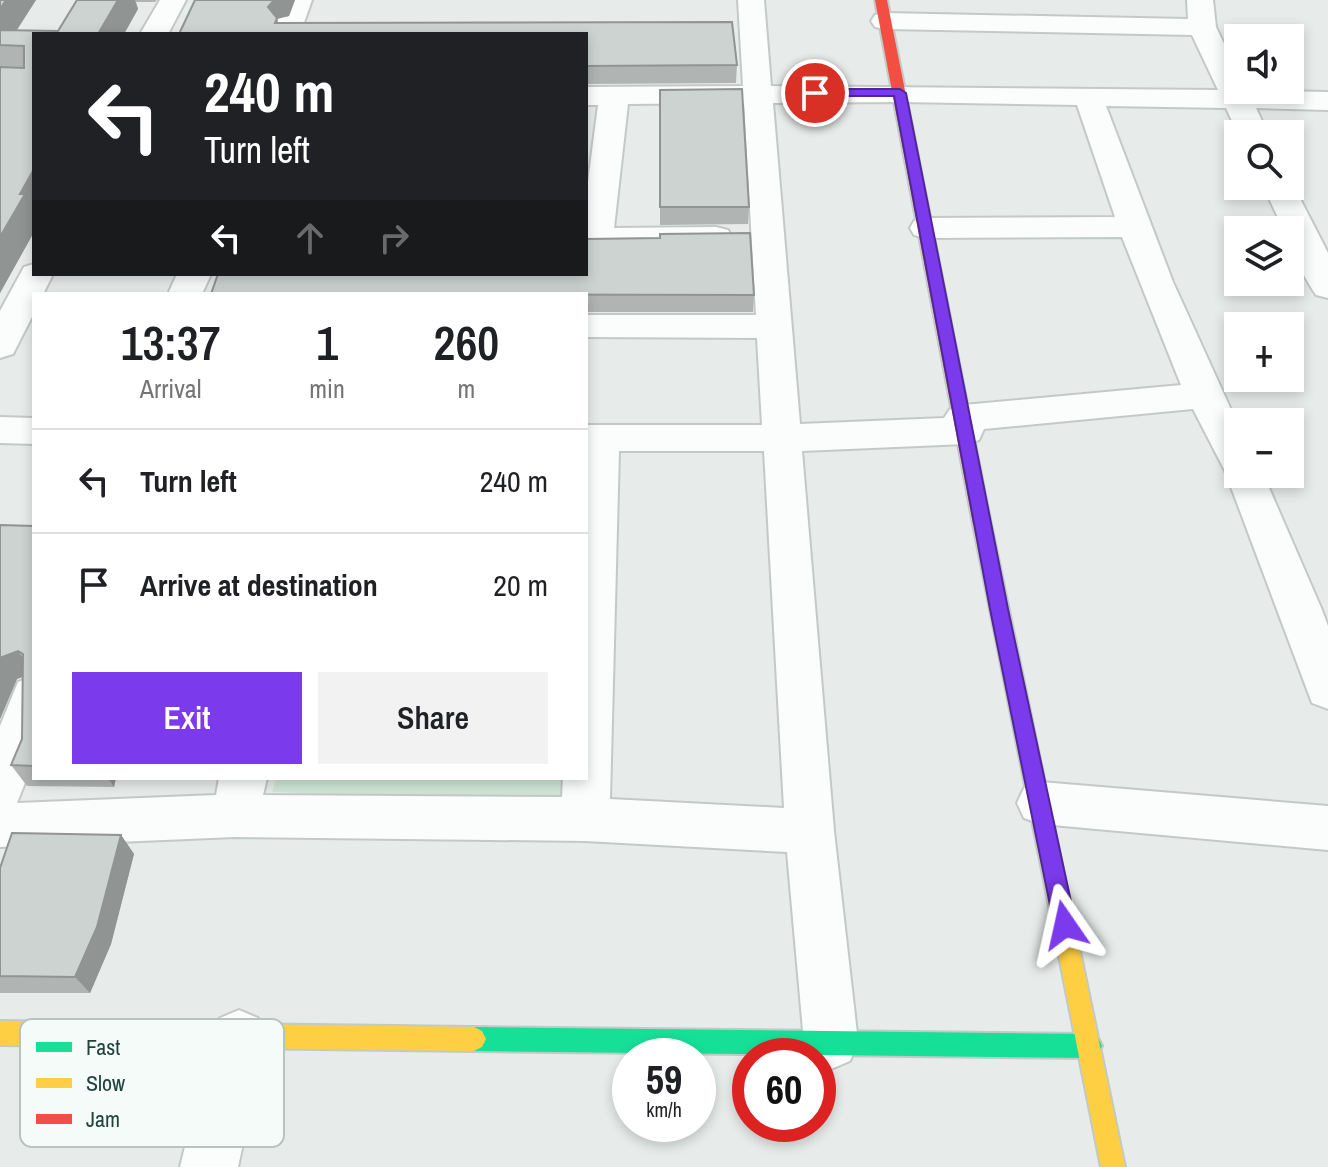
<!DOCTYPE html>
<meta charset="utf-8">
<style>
body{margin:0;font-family:"Archivo Narrow",sans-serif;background:#f2f2f2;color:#202124;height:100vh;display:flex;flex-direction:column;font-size:30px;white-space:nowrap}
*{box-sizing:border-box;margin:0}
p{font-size:26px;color:#757577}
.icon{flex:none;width:44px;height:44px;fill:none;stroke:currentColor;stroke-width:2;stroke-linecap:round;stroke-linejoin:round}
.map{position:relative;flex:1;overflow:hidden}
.panel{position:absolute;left:32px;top:292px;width:556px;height:488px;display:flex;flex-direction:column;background:#fff;border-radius:0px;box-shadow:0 4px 12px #0003}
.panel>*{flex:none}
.banner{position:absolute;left:32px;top:32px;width:556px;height:244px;border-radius:0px;box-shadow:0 4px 12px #0003;background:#202124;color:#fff;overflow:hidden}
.controls{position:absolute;left:1224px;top:24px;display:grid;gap:16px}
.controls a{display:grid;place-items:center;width:80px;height:80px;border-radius:0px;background:#fff;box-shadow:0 4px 12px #0003;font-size:40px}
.speed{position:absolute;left:612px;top:1038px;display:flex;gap:16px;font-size:40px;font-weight:700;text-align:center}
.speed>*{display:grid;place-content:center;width:104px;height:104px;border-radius:50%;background:#fff;box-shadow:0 4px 12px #0003;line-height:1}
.speed small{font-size:20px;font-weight:400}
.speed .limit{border:12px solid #d22;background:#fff;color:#111}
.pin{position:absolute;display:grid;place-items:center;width:68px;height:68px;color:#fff;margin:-34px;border:4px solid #fff;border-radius:50%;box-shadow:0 2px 8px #0007}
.me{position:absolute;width:88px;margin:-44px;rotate:349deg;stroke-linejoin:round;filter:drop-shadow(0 0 6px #0008)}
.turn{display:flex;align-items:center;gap:28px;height:168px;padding:0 40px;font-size:36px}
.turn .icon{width:104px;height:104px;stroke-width:2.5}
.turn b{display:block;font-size:56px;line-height:68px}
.lanes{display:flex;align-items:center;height:76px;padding:0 40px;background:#0003;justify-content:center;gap:40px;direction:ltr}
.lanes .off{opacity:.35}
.eta{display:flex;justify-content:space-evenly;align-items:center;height:136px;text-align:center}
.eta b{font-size:48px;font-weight:600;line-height:56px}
.action{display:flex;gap:16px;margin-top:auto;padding:16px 40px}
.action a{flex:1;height:92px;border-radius:0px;background:#7c3aed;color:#fff;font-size:32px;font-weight:600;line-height:92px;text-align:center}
.action a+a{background:#f2f2f2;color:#202124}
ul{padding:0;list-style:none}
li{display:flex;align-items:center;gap:24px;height:104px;padding:0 40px;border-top:2px solid #e0e0e0}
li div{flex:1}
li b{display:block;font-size:30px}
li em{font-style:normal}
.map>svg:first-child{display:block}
</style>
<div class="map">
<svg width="1328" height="1167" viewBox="0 0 1328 1167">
<rect width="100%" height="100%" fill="#e7ecea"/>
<path fill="#cfe6d7" d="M276,778H567L565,803L272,792Z"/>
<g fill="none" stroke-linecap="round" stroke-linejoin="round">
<defs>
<path id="street" d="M160,0H186L168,34H140Z
M286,0H312L300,34H272Z
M738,0H764L771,86L1218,90L1192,35L885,29L875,27L871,21L875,15L885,13L1188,19L1187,0H1213L1216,27L1238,73V90L1328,92V110L1256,108L1268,134H1238L1226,108L1106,106L1173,282L1238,425V474H1263L1322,610L1328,626V709L1312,703L1225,471L1193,409L984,429L979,440L966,444L802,451L834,831L858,1042L850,1061L831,1069L818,1064V1056H810L804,1042L787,852L585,841L235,837L0,847V726L18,682L34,676V760L17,803L216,795L219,778H267L263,795L562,797L563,778H586V425H762L757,338L586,337V315H756L744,103L628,104L614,228L716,227L728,230L732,237L728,244L586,248V197L598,105H586V87L743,86ZM900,102L1077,105L1115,217L926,218L914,221L910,228L914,235L926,238L1122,237L1181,385L963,405L950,409L944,418L800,424L773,103ZM619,451H764L784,808L610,799Z
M1290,179L1328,253V298L1316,295C1304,277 1290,252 1290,230H1284L1263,186H1290Z
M34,264V274H53L43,294H34V313L13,354L0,358V311L24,267Z
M177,274H211L202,294H168Z
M0,417L34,418V444L0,443Z
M1041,782L1328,806V850L1041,824L1024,818L1017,803L1024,788Z
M239,1010L258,1018L266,1037L238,1167H180L212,1037L220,1018Z"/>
<path id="fast" d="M474,1027L1090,1034L1098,1038L1102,1046L1098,1054L1090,1058L474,1051L466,1047L462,1039L466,1031Z"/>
<path id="slow" d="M982,518L991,524L1125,1167H1101L973,524Z
M0,1021L474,1027L482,1031L486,1039L482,1047L474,1051L0,1045Z"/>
<path id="jam" d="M875,0H887L991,524L982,530L973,524Z"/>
</defs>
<use href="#street" stroke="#c4c9c7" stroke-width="4"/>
<use href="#fast" stroke="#c2cac7" stroke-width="4"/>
<use href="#slow" stroke="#c2cac7" stroke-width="4"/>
<use href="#jam" stroke="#c2cac7" stroke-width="4"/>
<use href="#street" fill="#fbfcfc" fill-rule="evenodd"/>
<use href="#fast" fill="#16e098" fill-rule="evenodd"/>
<use href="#slow" fill="#ffcf43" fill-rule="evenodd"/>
<use href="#jam" fill="#f24e42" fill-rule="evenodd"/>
</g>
<path fill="#b0b5b4" d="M0,0H36L17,30L58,31L77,0H157L155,2H136L138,9L124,34H34V232L0,293Z
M191,0H295L289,16L278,18L277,19L278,23L732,22L737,65L736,83L586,84V34H179L195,0Z
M660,90L749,207L748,224L660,225Z
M660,238L754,295L753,312H586V294Z
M0,525L34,526V778H116L114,787L27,786L11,765L22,739V677L17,679L0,719Z
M121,835L134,854L111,944L90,993H0V868Z"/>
<path fill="#909492" d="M6,0H36L7,45H0V9Z
M118,0H135L138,9L124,34H98Z
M274,0H295L289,16L277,19L281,34L268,7Z
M34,169V232L0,293V237L20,194Z
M18,651L33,673L17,679L0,719V662L2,657Z
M108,778H116L114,787Z
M121,835L134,854L111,944L90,993L75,977Z"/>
<path fill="#cdd3d1" stroke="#909492" stroke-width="2" d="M0,0H6L0,9Z
M77,0H118L98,34H34V169L20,194H25L0,237V67L24,68V46L0,45V30L58,31Z
M195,0H274L268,7L277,18L275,23L732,22L737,65L586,66V34H179Z
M742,89L749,207H660V90Z
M750,233L754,295L211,294L218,274H586V239L660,238V234Z
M0,525L34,526V766L11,765L22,739L23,654L18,651L2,657L0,662Z
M12,833L121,835L97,927L75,977L0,976V868Z"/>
<path fill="#7c3aed" stroke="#51269a" stroke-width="2" d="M900,89L906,93L1008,609L1076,925L1073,932L1065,935L1058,932L1054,925L990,609L894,96H815L809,93L815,89Z"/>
<rect x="20" y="1019" width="264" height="128" rx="12" fill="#f5fbf8" stroke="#b5c4c0" stroke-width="2"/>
<rect x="36" y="1042" width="36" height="10" fill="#16e098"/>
<rect x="36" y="1078" width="36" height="10" fill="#ffcf43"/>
<rect x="36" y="1114" width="36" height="10" fill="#f24e42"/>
<g font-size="22" fill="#21433c">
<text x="86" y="1055">Fast</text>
<text x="86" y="1091">Slow</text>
<text x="86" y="1127">Jam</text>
</g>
</svg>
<div class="controls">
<a><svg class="icon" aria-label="sound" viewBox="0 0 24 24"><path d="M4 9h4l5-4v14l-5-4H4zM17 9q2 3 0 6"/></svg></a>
<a><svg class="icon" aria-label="search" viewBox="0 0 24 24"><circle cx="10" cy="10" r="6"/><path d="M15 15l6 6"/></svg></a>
<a><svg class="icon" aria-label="layers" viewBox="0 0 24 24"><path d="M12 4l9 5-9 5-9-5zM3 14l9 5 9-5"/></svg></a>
<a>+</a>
<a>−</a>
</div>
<div class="speed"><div>59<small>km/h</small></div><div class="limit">60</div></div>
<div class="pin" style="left:815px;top:93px;background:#d93025"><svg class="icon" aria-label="arrive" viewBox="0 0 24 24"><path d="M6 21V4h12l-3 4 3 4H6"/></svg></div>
<svg class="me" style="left:1065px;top:925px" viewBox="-20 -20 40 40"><path d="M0-17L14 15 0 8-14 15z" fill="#7c3aed" stroke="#fff" stroke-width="4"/></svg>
<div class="banner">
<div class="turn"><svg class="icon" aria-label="left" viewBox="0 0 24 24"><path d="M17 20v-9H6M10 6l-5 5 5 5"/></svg><div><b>240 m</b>Turn left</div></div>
<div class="lanes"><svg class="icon" aria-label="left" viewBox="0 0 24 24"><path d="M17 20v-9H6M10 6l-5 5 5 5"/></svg><svg class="icon off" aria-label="ahead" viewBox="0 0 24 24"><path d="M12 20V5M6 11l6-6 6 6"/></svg><svg class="icon off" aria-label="right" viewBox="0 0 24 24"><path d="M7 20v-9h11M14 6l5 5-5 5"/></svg></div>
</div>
<section class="panel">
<div class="eta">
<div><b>13:37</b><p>Arrival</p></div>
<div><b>1</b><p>min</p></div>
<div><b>260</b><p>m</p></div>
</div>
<ul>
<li><svg class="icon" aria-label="left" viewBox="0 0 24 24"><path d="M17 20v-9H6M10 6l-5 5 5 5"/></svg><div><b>Turn left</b></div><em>240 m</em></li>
<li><svg class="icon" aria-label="arrive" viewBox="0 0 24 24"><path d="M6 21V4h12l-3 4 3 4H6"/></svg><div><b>Arrive at destination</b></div><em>20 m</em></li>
</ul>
<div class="action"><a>Exit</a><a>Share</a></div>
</section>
</div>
